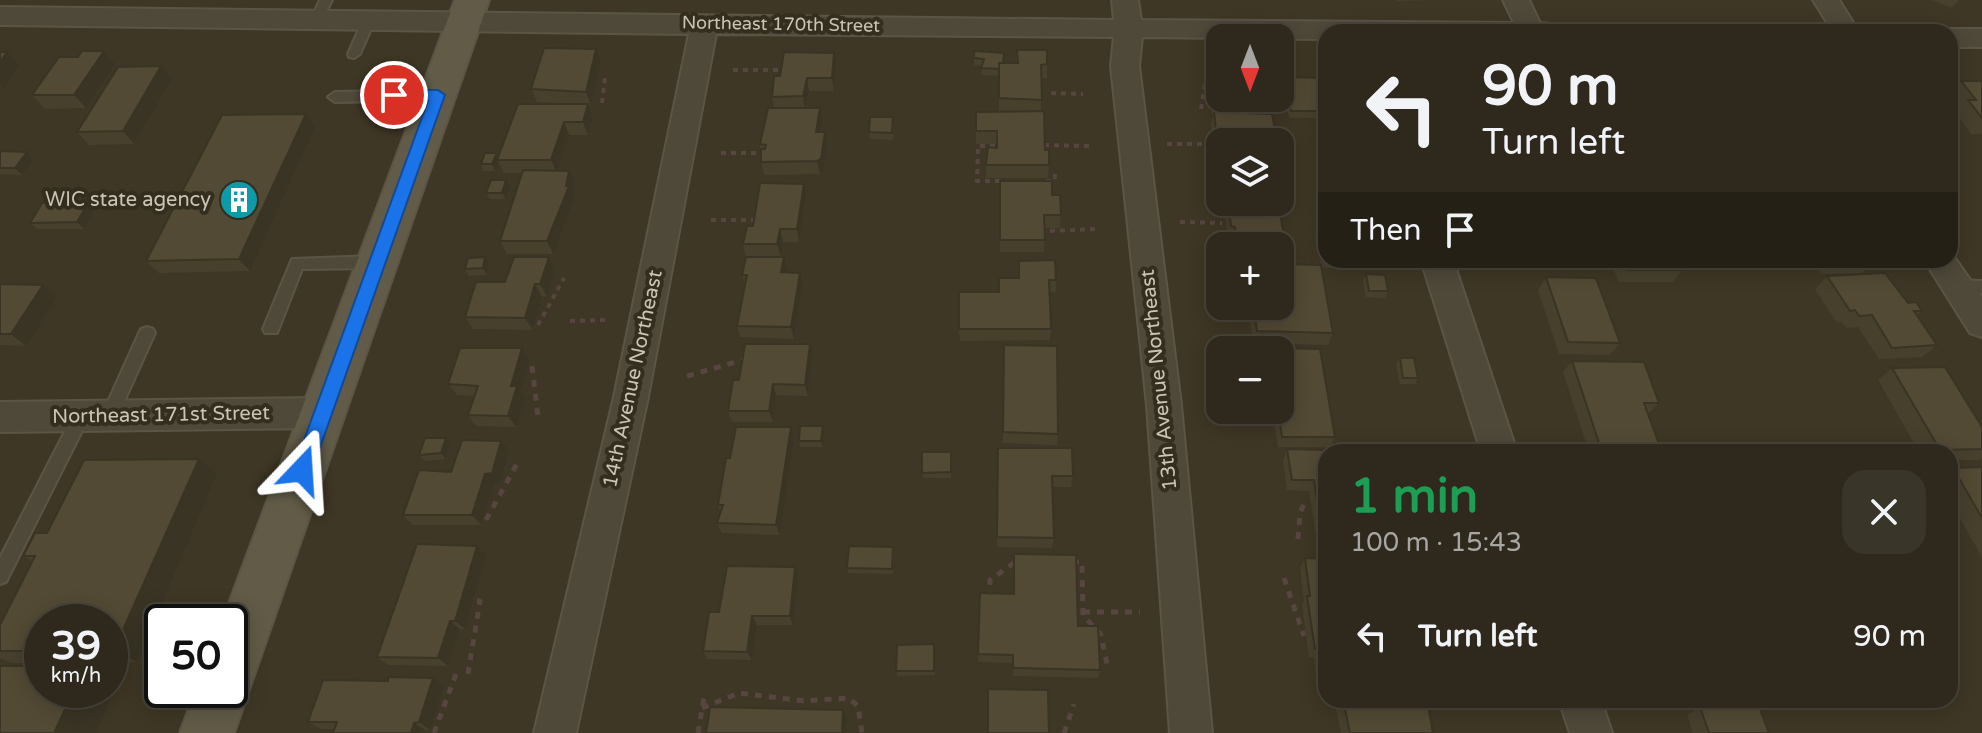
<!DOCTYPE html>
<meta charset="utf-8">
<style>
body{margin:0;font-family:"Varela Round",sans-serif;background:#3a3529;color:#f1f3f6;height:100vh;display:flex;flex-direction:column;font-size:30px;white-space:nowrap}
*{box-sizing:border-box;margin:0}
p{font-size:26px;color:#a7a6a3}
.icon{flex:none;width:44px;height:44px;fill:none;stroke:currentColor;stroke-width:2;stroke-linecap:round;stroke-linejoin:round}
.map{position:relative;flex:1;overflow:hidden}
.details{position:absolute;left:1318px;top:444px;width:640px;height:264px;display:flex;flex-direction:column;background:#2e291c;border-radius:24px;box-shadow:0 4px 20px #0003,0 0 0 2px #49453b}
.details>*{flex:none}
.hud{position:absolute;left:1318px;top:24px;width:640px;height:244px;border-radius:24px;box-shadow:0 4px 20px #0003,0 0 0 2px #49453b;background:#2e291c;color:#f1f3f6;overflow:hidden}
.needle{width:52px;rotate:180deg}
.fabs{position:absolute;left:1206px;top:24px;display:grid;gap:16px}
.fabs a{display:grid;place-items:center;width:88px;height:88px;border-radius:16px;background:#2e291c;box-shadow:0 4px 20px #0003,0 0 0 2px #49453b;font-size:40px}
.speed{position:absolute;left:24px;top:604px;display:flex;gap:16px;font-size:40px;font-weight:700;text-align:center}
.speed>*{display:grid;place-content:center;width:104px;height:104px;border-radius:50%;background:#2e291c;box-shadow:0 4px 20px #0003,0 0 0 2px #49453b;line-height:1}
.speed small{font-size:20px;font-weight:400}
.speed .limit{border:4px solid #111;border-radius:12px;background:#fff;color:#111}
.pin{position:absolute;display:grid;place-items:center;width:68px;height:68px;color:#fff;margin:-34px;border:4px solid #fff;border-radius:50%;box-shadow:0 2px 8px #0007}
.me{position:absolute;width:88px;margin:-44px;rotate:20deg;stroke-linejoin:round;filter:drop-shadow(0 0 6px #0008)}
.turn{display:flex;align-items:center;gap:28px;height:168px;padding:0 32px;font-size:36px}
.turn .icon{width:104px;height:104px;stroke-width:2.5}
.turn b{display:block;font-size:56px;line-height:68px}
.then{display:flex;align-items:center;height:76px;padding:0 32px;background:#0003;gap:16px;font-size:30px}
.round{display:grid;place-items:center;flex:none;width:84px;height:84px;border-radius:24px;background:#3a3529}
.headline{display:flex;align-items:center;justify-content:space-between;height:136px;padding:0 32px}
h1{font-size:48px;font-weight:800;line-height:60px;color:#1e9e55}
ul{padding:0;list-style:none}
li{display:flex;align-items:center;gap:24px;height:112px;padding:0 32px}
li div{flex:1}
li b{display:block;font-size:30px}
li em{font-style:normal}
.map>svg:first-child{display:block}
</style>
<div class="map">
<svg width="1982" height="733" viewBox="0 0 1982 733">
<rect width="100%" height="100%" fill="#3e3725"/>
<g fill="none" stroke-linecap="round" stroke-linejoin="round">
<defs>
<path id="service" d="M320,0H332L320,24L316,25L310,21Z
M368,18L374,22L360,54L354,58L349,57L348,54L362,22Z
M438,90L445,95L438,100L335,102L328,97L335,92Z
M376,256L383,262L376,268L302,269L277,333H265L263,329L292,259Z
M1956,280L1982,281V293L1951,290L1948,286Z
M147,327L153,329L155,333L118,415L116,420L110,422L104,420L102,415L139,333L141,329Z
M82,408L88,410L90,415L6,582L0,584V558L76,410Z"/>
<path id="minor" d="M1112,0H1138L1141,20L1514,23L1503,0H1529L1540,23L1572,26L1575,32H1326V39L1142,37L1139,66L1181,405L1212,733H1170L1147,405L1111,66L1114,37L716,34L648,397L576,733H534L614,397L689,34L0,25V7L1114,20Z
M1813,0H1839L1859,32H1833Z
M1950,29H1982V47H1950V32H1940Z
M1950,251L1982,297V337L1970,333L1924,260H1950Z
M1421,260H1453L1517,452H1481Z
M323,398L335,402L340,413L335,424L323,428L0,432V402Z
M1559,700H1601L1612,733H1570Z"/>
<path id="secondary" d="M455,0H489L234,733H180L196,690H230V622H222Z"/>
</defs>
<use href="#service" stroke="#5a5545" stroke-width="4"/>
<use href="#minor" stroke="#5a5545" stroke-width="4"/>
<use href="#secondary" stroke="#5a5545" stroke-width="4"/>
<path stroke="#574540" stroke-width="4" stroke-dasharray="5 5" stroke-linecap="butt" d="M733,70H783
M1051,93L1083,94
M602,103L605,78
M1201,109L1208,65
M1167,144H1207L1220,149
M1044,145L1089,146
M995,146H978L977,181H1004
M721,153H762
M1218,176L1220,170
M1046,181H1054L1056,171
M711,220H757
M1180,222L1222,223
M1050,231L1098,229
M570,321L608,320
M538,325L564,278"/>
<path stroke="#574540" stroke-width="5" stroke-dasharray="7 7" stroke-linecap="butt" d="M532,366L538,417
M687,376L743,360
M1208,397H1220
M486,520L519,460
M1298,539L1300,513L1306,499
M1072,562H1082L1083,615L1101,635L1107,664
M1284,578L1304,636
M990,599V580L1018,560
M1083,612H1140
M468,674L480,601L474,600
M702,708L739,693L804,701L848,698L858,706L862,733
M434,733L456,674
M698,733L704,697
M1064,733L1074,704"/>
<use href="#service" fill="#4e4939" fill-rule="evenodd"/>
<use href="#minor" fill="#4e4939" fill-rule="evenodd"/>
<use href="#secondary" fill="#615b47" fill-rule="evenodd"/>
</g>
<path fill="#47402d" d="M1396,0H1433L1396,1Z
M1932,0H1959L1952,8Z
M1017,50L1047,64V78H1041V111L1045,150L1049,165L1048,178H986V165L997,148V144H976V112H999V76L981,75L982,66L974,65V51L1004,63H1016Z
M104,51L115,64L86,108L45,109L32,95L78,57Z
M1214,58L1268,100L1265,113L1277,142H1220V143H1213L1211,125L1213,115H1212L1209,95L1213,82L1211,71Z
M601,62L591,105H588L593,118L588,135H569L558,171L575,184L573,194L575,198L553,254H507L500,241L522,173H504L499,163L495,171H484L481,164L497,153L499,157L575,104L537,102L531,89Z
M836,66L834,91H809L806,108H820L822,121L821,132H825L827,145L823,172L820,174L764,175L761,162L760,144L774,108L772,97L774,76Z
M1285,77L1326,78V118H1289L1283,84Z
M172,79L134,144L89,145L77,132Z
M1961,81H1982V134H1971L1956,113L1960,109L1950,96V93Z
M894,124L893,140L870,139L869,132Z
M315,127L250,271L159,273L146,261Z
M0,151L27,152L33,159L22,175L0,174Z
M1000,181L1052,195L1061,215L1060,228H1045L1044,252H1000Z
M510,187L506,199H490L486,193Z
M806,196L799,242H783L781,257L746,256L743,244L753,226Z
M1225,202H1278L1287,252L1283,264H1280V246H1232V239H1228L1224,207Z
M95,209L84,229H37L30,223Z
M1317,231L1378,260L1375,267L1322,268L1315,237Z
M549,257L555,270L547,296L542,297L533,330L473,329L465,317L505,282Z
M784,257L786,272L800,273L803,285L794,339L740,337L737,326L745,285L742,275Z
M1516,260H1599L1595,265L1517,264Z
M1609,260H1678L1683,270L1673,282H1619Z
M1813,260H1875V261L1862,273L1821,274Z
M1019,261L1056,280V292H1050L1051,329L1050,340L960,341L959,329L999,292L1018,278Z
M489,264L487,275L469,276L465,269Z
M1366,274L1388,291L1385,298L1366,297L1363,280Z
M1827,276L1922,311L1917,315L1937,345L1922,357L1879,359L1858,327L1846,328L1842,322L1837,323L1815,289Z
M1546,277L1620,343L1610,355L1559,354L1538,290Z
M0,284L43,285L57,298L26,346L0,345Z
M1248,306H1280L1333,333L1328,345L1253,343Z
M1004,345L1058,434L1057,445L1003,443Z
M522,348L530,360L520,391L525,398L516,427L476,426L468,415L474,396L457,395L448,384Z
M1266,348L1320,349L1335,437L1330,447H1278L1273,417L1269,416V410H1280V350H1265Z
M812,355L808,396L776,395L773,422H732L728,411L739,380Z
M1400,358L1418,378L1415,384H1400L1396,364Z
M1572,361L1659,403L1648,414L1659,444L1651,452H1589L1563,372Z
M1892,368L1982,427V458L1979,460H1950V452H1919L1878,380Z
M791,427L794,438L780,535L722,533L717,523L721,512L718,505L730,458Z
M824,431L823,447H800L799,441Z
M450,444L446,459L424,461L419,455Z
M998,448L1073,476L1071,487H1052L1054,538L1052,548L997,547Z
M1287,449L1326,452V550L1318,549L1309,491L1287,490L1283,460Z
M509,451L500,483L494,484L481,525H413L403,515L451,472Z
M951,452V478H923L922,473Z
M1982,467V557L1950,501V470L1953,468Z
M217,474L137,662H110V622H42V663H12L0,658V625L33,561L23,556L47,533Z
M893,547L894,552L893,574L848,573L847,568Z
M486,555L465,629H460L448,666L388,665L377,657Z
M1305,558L1326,559V680H1316L1314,657H1309L1302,605L1304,601L1300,568Z
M795,567L799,576L793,625H757L752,660L708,659L703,651L719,612Z
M1078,626L1100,670L1098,678L1013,676V663L978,662V654Z
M935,649V675L897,676L896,671Z
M444,686L430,730H425L424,733H333L335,729H321L308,722Z
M1334,700H1427L1433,733H1341Z
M1700,707L1769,733H1693L1687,715Z"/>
<path fill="#393424" d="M596,49L601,62L591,105L586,92Z
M104,51L115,64L86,108L74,95Z
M7,52L19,66L4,88L0,84V62Z
M834,53L836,66L834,91L832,78Z
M161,66L172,79L134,144L123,131Z
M807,78L809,91L805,109L803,96Z
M588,104L593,118L588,135L583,122Z
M820,108L822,121L819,145L816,132Z
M306,114L315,127L250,271L239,259Z
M564,122L569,135L557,173L551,160Z
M825,132L827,145L823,172L820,174L817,161Z
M27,152L33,159L22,175L15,168Z
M497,153L500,160H497L499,163L495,171L492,164Z
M569,171L575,184L573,194L575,198L553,254L547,241L566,186Z
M506,180L510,187L506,199L502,193Z
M804,184L806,196L799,242L797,229Z
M88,203L95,209L84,229L77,222Z
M780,229L783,242L781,257L777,244Z
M485,257L489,264L487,275L483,268Z
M549,257L555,270L547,296L540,284Z
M784,257L787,270L784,284L781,272Z
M800,273L803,285L794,339L791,327Z
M535,284L542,297L533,330L525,318Z
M43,285L57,298L26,346L11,334Z
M810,344L812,355L808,396L805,385Z
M522,348L530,360L520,391L525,398L516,427L508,416L511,386Z
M773,384L776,395L773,422L769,411Z
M823,426L824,431L823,447L821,441Z
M791,427L794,438L780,535L776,525Z
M446,438L450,444L446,459L441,453Z
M501,441L509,451L500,483L494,484L481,525L472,515L485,474Z
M199,459L217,474L137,662L114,650Z
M477,546L486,555L465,629L455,621Z
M795,567L799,576L793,625L790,616Z
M752,616L757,625L752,660L747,652Z
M450,621L460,629L448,666L438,658Z
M110,677L118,681L96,733H54L74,690H110Z
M433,678L444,686L430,730L419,722Z
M843,710L846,717L845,733H842Z
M414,723L425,730L424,733H411Z"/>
<path fill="#524a34" stroke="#393424" stroke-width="2" d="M544,48L596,49L586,92L531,89Z
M1017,50H1047V64L1041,65L1042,100L999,98V63H1018Z
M82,51H104L74,95H32L59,57H78Z
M974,51L1004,53L1003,63H999V69L981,68L984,59L974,58Z
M0,52H7L0,62Z
M784,52L834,53L832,78H807L803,96L772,97L774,76H780Z
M1214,58H1220V98H1268V100L1215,101L1212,82H1217Z
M161,66L123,131L77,132L118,67Z
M1285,77L1326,78V111H1291Z
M1961,81H1982V118L1968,100H1976Z
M518,104H588L583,122H564L551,160H497Z
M768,108H820L816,132H825L821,159L817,161L761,162V149H765L766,145L760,144Z
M1044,111L1045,150H1049V165H986L988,147L997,148V131H976V112Z
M1214,112L1272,114L1277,142H1235L1233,130H1216Z
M306,114L239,259L146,261L222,115Z
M870,117H893L892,133L869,132Z
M0,151L27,152L15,168H0Z
M485,153H497L492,164H481Z
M523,170L569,171L566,186H569L547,241H500Z
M491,180H506L502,193H486Z
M1000,181H1052V195H1060L1061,215H1044L1045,240H1000Z
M760,183L804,184L797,229H780L777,244H743L747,226H753Z
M1228,202H1278L1287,252H1280V246H1238L1235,227L1231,226Z
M42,203H88L77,222L30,223Z
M1317,231H1326V260L1378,261H1325Z
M485,257L483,268L465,269L468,258Z
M514,257H549L540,284H535L525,318L465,317L476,282H505Z
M746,257H784L781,272L800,273L791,327L737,326L747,275H742Z
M1055,260L1056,280H1049L1051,329H959V292H999V278H1019V261Z
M1624,260H1678L1683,270H1628Z
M1832,260H1875V261L1834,262Z
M1280,264L1321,265L1333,333L1257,331L1253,306H1280Z
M1885,273L1908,303L1916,302L1922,311H1914L1937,345L1892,348L1872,315L1859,316L1855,310L1850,311L1827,276Z
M1366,274L1385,275L1388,291H1369Z
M1546,277L1596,278L1620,343L1568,342Z
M0,284L43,285L11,334H0Z
M745,344H810L805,385L773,384L769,411H728L733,380H739Z
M1004,345L1057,346L1058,434L1003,432Z
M460,348H522L511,386H517L508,416L468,415L478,386L448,384Z
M1266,348L1320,349L1335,437H1282L1278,410H1280V350H1266Z
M1400,358H1414L1418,378H1403Z
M1572,361L1644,362L1659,403H1644L1659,444L1599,443Z
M1945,367L1982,427V449L1940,450L1892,368Z
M800,426H823L821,441H799Z
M736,427H791L776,525L717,523L723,505H718L726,458H730Z
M425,438H446L441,453L419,455Z
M462,440L501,441L492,473L485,474L472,515H403L419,470L451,472Z
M998,448H1072L1073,476H1052L1054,538L997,537Z
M1287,449L1362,451L1326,452V540H1323L1314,480H1292Z
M922,452H951V472L922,473Z
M199,459L114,650H110V622H42V651H0V625L35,556H23L35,533H47L84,460Z
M1982,467V518L1953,468Z
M417,544L477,546L455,621H450L438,658L377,657Z
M849,546L893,547L892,569L847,568Z
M1014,554L1076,555L1078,626H1098L1100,670L1013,668V655L978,654L980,593L1014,594Z
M1305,558L1326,559V672H1323L1320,649H1315L1307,596H1310Z
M727,566L795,567L790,616H752L747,652L703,651L709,612H719Z
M934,644V671H896L897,645Z
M0,666H42V690H74L54,733H0Z
M388,677L433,678L419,722L414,723L411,733H333L337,722H308L323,680L388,681Z
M988,689L1048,690L1049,733H988Z
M1343,700H1427L1433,733H1350Z
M710,707L843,710L842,733H706Z
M1700,707L1760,709L1769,733H1709Z"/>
<path fill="#1a73e8" stroke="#114b97" stroke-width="2" d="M394,90H438L445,95L312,470L309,476L302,478L295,476L293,470L428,101L389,99L386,95Z"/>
<defs>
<symbol id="building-disc" viewBox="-11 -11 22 22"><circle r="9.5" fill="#0f9aa8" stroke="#332e1e"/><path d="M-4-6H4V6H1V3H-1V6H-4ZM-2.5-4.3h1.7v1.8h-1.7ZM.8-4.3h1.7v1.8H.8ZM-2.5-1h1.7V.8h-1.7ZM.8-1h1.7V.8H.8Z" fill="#fff"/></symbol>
</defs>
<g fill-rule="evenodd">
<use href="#building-disc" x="217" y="178" width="44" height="44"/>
</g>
<g text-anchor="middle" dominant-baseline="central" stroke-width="8" stroke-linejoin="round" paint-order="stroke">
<g font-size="18" fill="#c9c5b5" stroke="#332e1e">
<text transform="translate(781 24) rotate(1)">Northeast 170th Street</text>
</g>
<g font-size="20" fill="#c9c5b5" stroke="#332e1e" text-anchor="end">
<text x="211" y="200">WIC state agency</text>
</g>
<g font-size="20" fill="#c9c5b5" stroke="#332e1e">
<text transform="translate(633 379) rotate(-78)">14th Avenue Northeast</text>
<text transform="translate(1159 380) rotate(-96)">13th Avenue Northeast</text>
<text transform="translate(161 415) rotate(-1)">Northeast 171st Street</text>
</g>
</g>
</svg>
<div class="fabs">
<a><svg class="needle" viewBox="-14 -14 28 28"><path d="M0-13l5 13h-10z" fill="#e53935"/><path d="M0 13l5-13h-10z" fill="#a7a6a3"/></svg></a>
<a><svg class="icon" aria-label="layers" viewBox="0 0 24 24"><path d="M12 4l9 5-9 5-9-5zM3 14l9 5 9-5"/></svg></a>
<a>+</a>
<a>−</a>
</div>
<div class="speed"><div>39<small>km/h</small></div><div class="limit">50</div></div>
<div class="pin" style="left:394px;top:95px;background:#d93025"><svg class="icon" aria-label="arrive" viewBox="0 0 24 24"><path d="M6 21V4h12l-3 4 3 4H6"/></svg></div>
<svg class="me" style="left:302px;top:470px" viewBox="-20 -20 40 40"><path d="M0-17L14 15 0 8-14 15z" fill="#1a73e8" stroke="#fff" stroke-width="4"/></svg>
<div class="hud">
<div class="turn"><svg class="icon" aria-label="left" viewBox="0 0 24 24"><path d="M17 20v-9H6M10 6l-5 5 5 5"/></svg><div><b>90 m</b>Turn left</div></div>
<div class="then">Then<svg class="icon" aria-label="arrive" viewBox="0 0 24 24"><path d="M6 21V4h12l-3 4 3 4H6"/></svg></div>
</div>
<section class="details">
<div class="headline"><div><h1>1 min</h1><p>100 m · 15:43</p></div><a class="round"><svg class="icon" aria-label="close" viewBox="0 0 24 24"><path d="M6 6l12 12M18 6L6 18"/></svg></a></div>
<ul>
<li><svg class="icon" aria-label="left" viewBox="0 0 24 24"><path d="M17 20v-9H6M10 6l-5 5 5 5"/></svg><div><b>Turn left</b></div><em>90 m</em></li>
</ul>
</section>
</div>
